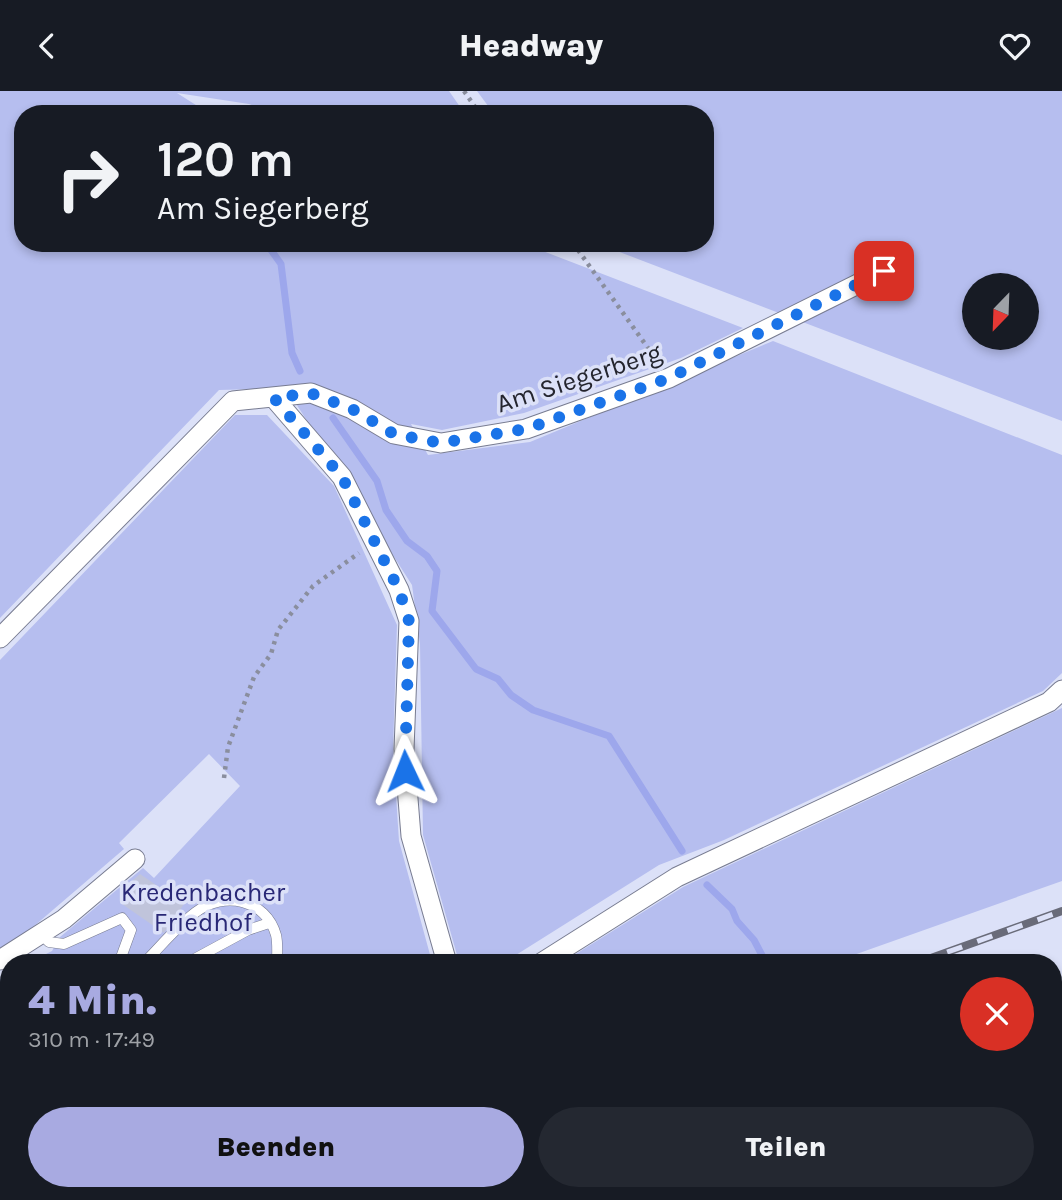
<!DOCTYPE html>
<html lang="de">
<meta charset="utf-8">
<style>
body{margin:0;font-family:Karla,sans-serif;background:#242831;color:#f1f3f6;height:100vh;display:flex;flex-direction:column;font-size:26px;white-space:nowrap}
*{box-sizing:border-box;margin:0}
p{font-size:23px;color:#9ea1a6}
.icon{flex:none;width:38px;height:38px;fill:none;stroke:currentColor;stroke-width:2;stroke-linecap:round;stroke-linejoin:round}
.map{position:relative;flex:1;overflow:hidden}
.panel{position:absolute;left:0px;top:863px;width:1062px;height:247px;display:flex;flex-direction:column;background:#171b24;border-radius:28px 28px 0 0;box-shadow:0 4px 10px #0003}
.panel>*{flex:none}
.top-card{position:absolute;left:14px;top:14px;width:700px;height:147px;border-radius:28px;box-shadow:0 4px 10px #0003;background:#171b24;color:#f1f3f6;overflow:hidden}
.needle{width:46px;rotate:203deg}
.controls{position:absolute;left:962px;top:182px;display:grid;gap:14px}
.controls a{display:grid;place-items:center;width:77px;height:77px;border-radius:50%;background:#171b24;box-shadow:0 4px 10px #0003;font-size:35px}
.pin{position:absolute;display:grid;place-items:center;width:60px;height:60px;color:#fff;margin:-30px;border-radius:14px;box-shadow:0 4px 10px #0006}
.me{position:absolute;width:77px;margin:-38px;rotate:358deg;stroke-linejoin:round;filter:drop-shadow(0 0 5px #0008)}
.turn{display:flex;align-items:center;gap:24px;height:147px;padding:0 28px;font-size:32px}
.turn .icon{width:91px;height:91px;stroke-width:2.5}
.turn b{display:block;font-size:49px;line-height:60px}
.round{display:grid;place-items:center;flex:none;width:74px;height:74px;border-radius:37px;background:#242831}
.head{display:flex;align-items:center;justify-content:space-between;height:119px;padding:0 28px}
h1{font-size:42px;font-weight:800;line-height:52px;color:#a8aae1}
.primary-button{display:flex;gap:14px;margin-top:auto;padding:14px 28px}
.primary-button a{flex:1;height:80px;border-radius:42px;background:#a8aae1;color:#111;font-size:28px;font-weight:800;line-height:80px;text-align:center}
.primary-button a+a{background:#242831;color:#f1f3f6}
header{display:flex;justify-content:space-between;align-items:center;height:91px;padding:0 28px;background:#171b24;font-size:32px;font-weight:800}
.map>svg:first-child{display:block}
</style>
<header><svg class="icon" aria-label="back" viewBox="0 0 24 24"><path d="M15 5l-7 7 7 7"/></svg>Headway<svg class="icon" aria-label="heart" viewBox="0 0 24 24"><path d="M12 20l-8-8c-3-5 5-10 8-4 3-6 11-1 8 4z"/></svg></header>
<div class="map">
<svg width="1062" height="1109" viewBox="0 0 1062 1109">
<rect width="100%" height="100%" fill="#dce1f8"/>
<path fill="#b6beef" fill-rule="evenodd" d="M0,0H449L465,23H274L249,13L177,2L210,23H23V152H522L743,237L681,267L524,322L442,339L411,333L428,364L530,351L773,250L1062,364V582L1043,600L724,749L659,774L505,871H459L423,744L420,553L412,494L286,297L219,299L0,527Z
M477,0H1062V330L596,152H705V23H494ZM975,194H1027V247H975Z
M235,324H267L334,395L397,534L393,658L399,750L432,871H30L52,860L60,846L143,777L154,787L240,695L209,663L119,752L124,758L33,836L0,858V569Z
M1062,617V790L834,871H563L683,796Z
M9,883V1083L0,1087V888Z"/>
<path fill="#9da7ec" d="M1062,947V1036L1054,1039V950Z
M1062,1052V1109H1048L1045,1101H1054V1055Z"/>
<g fill="none" stroke-linecap="round" stroke-linejoin="round">
<path stroke="#9da7ec" stroke-width="7" d="M266,152L281,173L292,262L300,280
M333,327L377,390L386,419L407,450L427,465L437,480L432,520L476,578L498,588L511,604L533,619L609,645L682,760
M707,794L732,818L737,830L754,849L763,866"/>
</g>
<path fill="#c0c4db" d="M140,783L184,813L164,842L122,813L136,792L132,790Z
M594,1101H712L715,1109H597Z"/>
<g fill="none" stroke-linecap="round" stroke-linejoin="round">
<defs>
<path id="service" d="M42,844L49,851L64,853L122,827L131,839L119,872
M177,870L178,872
M144,872C161,855 177,835 196,821C224,800 266,808 276,844C278,852 277,863 277,872
M187,872L248,839L269,832
M0,968L9,964
M0,1028L9,1023
M1002,1101L1005,1109"/>
<path id="minor" d="M274,307L342,386L399,499L409,530L404,658L411,745L447,872
M0,547L233,310L311,302L352,318L394,343L441,352L526,338L669,287L884,180
M0,869L64,828L135,768
M541,872L677,786L1049,611L1062,599
M0,1102L9,1098"/>
</defs>
<use href="#service" stroke="#787c91" stroke-width="11"/>
<use href="#minor" stroke="#787c91" stroke-width="21"/>
<path stroke="#8a8e9e" stroke-width="4.5" stroke-dasharray="3.5 5" stroke-linecap="butt" d="M464,0L480,23
M573,152L658,271
M224,687L228,656L254,586L271,563L278,539L313,495L359,462"/>
<use href="#service" stroke="#fff" stroke-width="10"/>
<use href="#minor" stroke="#fff" stroke-width="19"/>
<defs>
<path id="rail" d="M917,872L1062,820
M262,1109L285,1101"/>
</defs>
<use href="#rail" stroke="#696b79" stroke-width="8"/>
<use href="#rail" stroke="#dce1f8" stroke-width="5" stroke-dasharray="16" stroke-linecap="butt"/>
</g>
<g fill="none" stroke-linecap="round" stroke-linejoin="round">
<path stroke="#1a73e8" stroke-width="12" stroke-dasharray="0 21.6" d="M405,680L409,530L399,499L342,386L274,307L310,302L352,318L394,343L441,352L526,338L669,287L884,180"/>
</g>
<g text-anchor="middle" dominant-baseline="central" stroke-width="7" stroke-linejoin="round" paint-order="stroke">
<g font-size="26" fill="#24252e" stroke="#dce1f8">
<text transform="translate(579 287) rotate(-18)">Am Siegerberg</text>
</g>
<g font-size="26" fill="#292876" stroke="#dce1f8">
<text x="203" y="801">Kredenbacher<tspan x="203" dy="30">Friedhof</tspan></text>
</g>
</g>
</svg>
<div class="controls">
<a><svg class="needle" viewBox="-14 -14 28 28"><path d="M0-13l5 13h-10z" fill="#e53935"/><path d="M0 13l5-13h-10z" fill="#9ea1a6"/></svg></a>
</div>
<div class="pin" style="left:884px;top:180px;background:#d93025"><svg class="icon" aria-label="arrive" viewBox="0 0 24 24"><path d="M6 21V4h12l-3 4 3 4H6"/></svg></div>
<svg class="me" style="left:405px;top:680px" viewBox="-20 -20 40 40"><path d="M0-17L14 15 0 8-14 15z" fill="#1a73e8" stroke="#fff" stroke-width="4"/></svg>
<div class="top-card">
<div class="turn"><svg class="icon" aria-label="right" viewBox="0 0 24 24"><path d="M7 20v-9h11M14 6l5 5-5 5"/></svg><div><b>120 m</b>Am Siegerberg</div></div>
</div>
<section class="panel">
<div class="head"><div><h1>4 Min.</h1><p>310 m · 17:49</p></div><a class="round" style="background:#d93025;color:#fff"><svg class="icon" aria-label="close" viewBox="0 0 24 24"><path d="M6 6l12 12M18 6L6 18"/></svg></a></div>
<div class="primary-button"><a>Beenden</a><a>Teilen</a></div>
</section>
</div>
